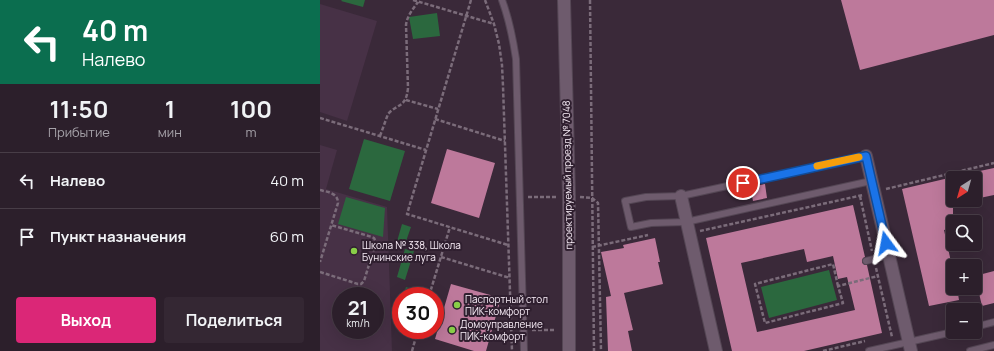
<!DOCTYPE html>
<html lang="ru">
<meta charset="utf-8">
<style>
body{margin:0;font-family:Manrope,sans-serif;background:#342733;color:#f1f3f6;height:100vh;display:flex;flex-direction:column;font-size:15px;white-space:nowrap}
*{box-sizing:border-box;margin:0}
p{font-size:13px;color:#a6a2a9}
.icon{flex:none;width:22px;height:22px;fill:none;stroke:currentColor;stroke-width:2;stroke-linecap:round;stroke-linejoin:round}
.map{position:relative;flex:1;overflow:hidden}
.side{display:flex;flex-direction:column;background:#2c1f2b;width:320px}
.side>*{flex:none}
.hud{background:#0b6e4f;color:#fff;overflow:hidden}
.needle{width:26px;rotate:217deg}
.fabs{position:absolute;left:626px;top:171px;display:grid;gap:8px}
.fabs a{display:grid;place-items:center;width:36px;height:36px;border-radius:4px;background:#2c1f2b;box-shadow:0 4px 16px #0002,0 0 0 1px #483d47;font-size:20px}
.speed{position:absolute;left:12px;top:287px;display:flex;gap:8px;font-size:20px;font-weight:700;text-align:center}
.speed>*{display:grid;place-content:center;width:52px;height:52px;border-radius:50%;background:#2c1f2b;box-shadow:0 4px 16px #0002,0 0 0 1px #483d47;line-height:1}
.speed small{font-size:10px;font-weight:400}
.speed .limit{border:6px solid #d22;background:#fff;color:#111}
.pin{position:absolute;display:grid;place-items:center;width:34px;height:34px;color:#fff;margin:-17px;border:2px solid #fff;border-radius:50%;box-shadow:0 1px 4px #0007}
.me{position:absolute;width:44px;margin:-22px;rotate:347deg;stroke-linejoin:round;filter:drop-shadow(0 0 3px #0008)}
.turn{display:flex;align-items:center;gap:14px;height:84px;padding:0 16px;font-size:18px}
.turn .icon{width:52px;height:52px;stroke-width:2.5}
.turn b{display:block;font-size:28px;line-height:34px}
.eta{display:flex;justify-content:space-evenly;align-items:center;height:68px;text-align:center}
.eta b{font-size:24px;font-weight:700;line-height:28px}
.cta{display:flex;gap:8px;margin-top:auto;padding:8px 16px}
.cta a{flex:1;height:46px;border-radius:4px;background:#db2777;color:#fff;font-size:16px;font-weight:700;line-height:46px;text-align:center}
.cta a+a{background:#342733;color:#f1f3f6}
ul{padding:0;list-style:none}
li{display:flex;align-items:center;gap:12px;height:56px;padding:0 16px;border-top:1px solid #483d47}
li div{flex:1}
li b{display:block;font-size:15px}
li em{font-style:normal}
main{display:flex;flex:1;min-height:0}
.map>svg:first-child{display:block}
</style>
<main>
<section class="side">
<div class="hud">
<div class="turn"><svg class="icon" aria-label="left" viewBox="0 0 24 24"><path d="M17 20v-9H6M10 6l-5 5 5 5"/></svg><div><b>40 m</b>Налево</div></div>
</div>
<div class="eta">
<div><b>11:50</b><p>Прибытие</p></div>
<div><b>1</b><p>мин</p></div>
<div><b>100</b><p>m</p></div>
</div>
<ul>
<li><svg class="icon" aria-label="left" viewBox="0 0 24 24"><path d="M17 20v-9H6M10 6l-5 5 5 5"/></svg><div><b>Налево</b></div><em>40 m</em></li>
<li><svg class="icon" aria-label="arrive" viewBox="0 0 24 24"><path d="M6 21V4h12l-3 4 3 4H6"/></svg><div><b>Пункт назначения</b></div><em>60 m</em></li>
</ul>
<div class="cta"><a>Выход</a><a>Поделиться</a></div>
</section>
<div class="map">
<svg width="674" height="351" viewBox="0 0 674 351">
<rect width="100%" height="100%" fill="#3a2939"/>
<path fill="#473146" fill-rule="evenodd" d="M0,4L57,21L27,121L0,112Z
M0,145L17,150L6,189L67,207L72,351H0ZM21,296H55V330H21Z"/>
<path fill="#2b683e" d="M22,0H45L43,7L21,1Z
M117,13L120,36L93,39L89,17Z
M44,139L85,151L70,201L29,189Z
M26,197L65,208L63,237L18,224Z
M82,224L91,227L84,247L76,245Z
M85,249L94,251L85,280L77,277Z
M509,270L517,300L449,318L441,287Z
M86,287L95,290L93,296H83Z"/>
<path fill="#bd799b" fill-rule="evenodd" d="M521,0H674V35L540,70Z
M127,149L175,163L159,218L111,203Z
M674,168V195L655,199V172Z
M633,177V228L624,230L633,271V288H637L639,300L609,306L582,189Z
M445,184L447,198L433,201L430,187Z
M533,205L545,257L543,258L542,262L543,264L547,265L562,333L484,351H412L386,238ZM484,249L487,262L513,256L518,279L527,277L535,310L437,332L421,263Z
M335,238L340,262H338L343,284L304,293L313,330L308,331L312,351H288L286,297L291,296L281,252L304,248L303,245Z
M674,271V303L662,306L655,276Z
M131,284L181,298L166,351H154L115,339Z"/>
<g fill="none" stroke-linecap="round" stroke-linejoin="round">
<defs>
<path id="lane" d="M182,0C189,19 193,39 196,59L204,351
M546,156L361,196L326,197L305,201L311,227L331,223L366,222L551,181
M546,261L569,255
M655,327L674,322
M549,351L633,332
M650,351L674,345"/>
<path id="street" d="M546,156L591,351
M361,196L396,351"/>
<path id="secondary" d="M244,0L249,196V351"/>
</defs>
<use href="#lane" stroke="#544654" stroke-width="8"/>
<use href="#street" stroke="#544654" stroke-width="14"/>
<use href="#secondary" stroke="#544654" stroke-width="14"/>
<path stroke="#7b6c7a" stroke-width="2.5" stroke-dasharray="4 2" stroke-linecap="butt" d="M93,0L174,24
M151,0L87,214L188,245
M165,0L174,24L179,44L182,65L183,86L192,351
M270,0L274,351
M86,100L118,109
M0,118L106,150
M115,119L185,141
M60,136L68,114C78,103 86,108 88,88L86,25C87,16 93,9 98,2
M566,189L674,163
M0,190C8,192 18,193 18,203L0,262
M540,196L552,251
M208,197H237
M260,197L272,198L278,203L281,351
M380,231L543,195
M272,247L328,235
M121,257L190,278
M556,268L572,337
M0,272L38,284H41L44,281L56,242L54,238L52,237L11,225
M518,286L513,264L435,284L445,323L523,303L518,286L558,276
M109,296L130,227
M212,330H235
M92,351L98,330
M503,351L545,341"/>
<use href="#lane" stroke="#6e5b6d" stroke-width="6"/>
<use href="#street" stroke="#6e5b6d" stroke-width="12"/>
<use href="#secondary" stroke="#6e5b6d" stroke-width="12"/>
</g>
<g fill="none" stroke-linecap="round" stroke-linejoin="round">
<defs>
<path id="route" d="M423,183L546,156L566,243"/>
</defs>
<use href="#route" stroke="#114b97" stroke-width="10"/>
<use href="#route" stroke="#1a73e8" stroke-width="7"/>
<path stroke="#f59e0b" stroke-width="7" d="M497,166L539,157"/>
</g>
<g fill="#89cf48" stroke="#2f1f2f" stroke-width="1.5">
<circle cx="34" cy="251" r="4"/>
<circle cx="137" cy="305" r="4"/>
<circle cx="132" cy="330" r="4"/>
</g>
<g text-anchor="middle" dominant-baseline="central" stroke-width="4" stroke-linejoin="round" paint-order="stroke">
<g font-size="10" fill="#f8edf7" stroke="#2f1f2f">
<text transform="translate(247 175) rotate(-91)">проектируемый проезд № 7048</text>
</g>
<g font-size="10" fill="#f8edf7" stroke="#2f1f2f" text-anchor="start">
<text x="42" y="245">Школа № 338, Школа<tspan x="42" dy="12">Бунинские луга</tspan></text>
<text x="145" y="299">Паспортный стол<tspan x="145" dy="12">ПИК-комфорт</tspan></text>
<text x="140" y="324">Домоуправление<tspan x="140" dy="12">ПИК-комфорт</tspan></text>
</g>
</g>
</svg>
<div class="fabs">
<a><svg class="needle" viewBox="-14 -14 28 28"><path d="M0-13l5 13h-10z" fill="#e53935"/><path d="M0 13l5-13h-10z" fill="#a6a2a9"/></svg></a>
<a><svg class="icon" aria-label="search" viewBox="0 0 24 24"><circle cx="10" cy="10" r="6"/><path d="M15 15l6 6"/></svg></a>
<a>+</a>
<a>−</a>
</div>
<div class="speed"><div>21<small>km/h</small></div><div class="limit">30</div></div>
<div class="pin" style="left:423px;top:183px;background:#d93025"><svg class="icon" aria-label="arrive" viewBox="0 0 24 24"><path d="M6 21V4h12l-3 4 3 4H6"/></svg></div>
<svg class="me" style="left:566px;top:243px" viewBox="-20 -20 40 40"><path d="M0-17L14 15 0 8-14 15z" fill="#1a73e8" stroke="#fff" stroke-width="4"/></svg>
</div>
</main>
